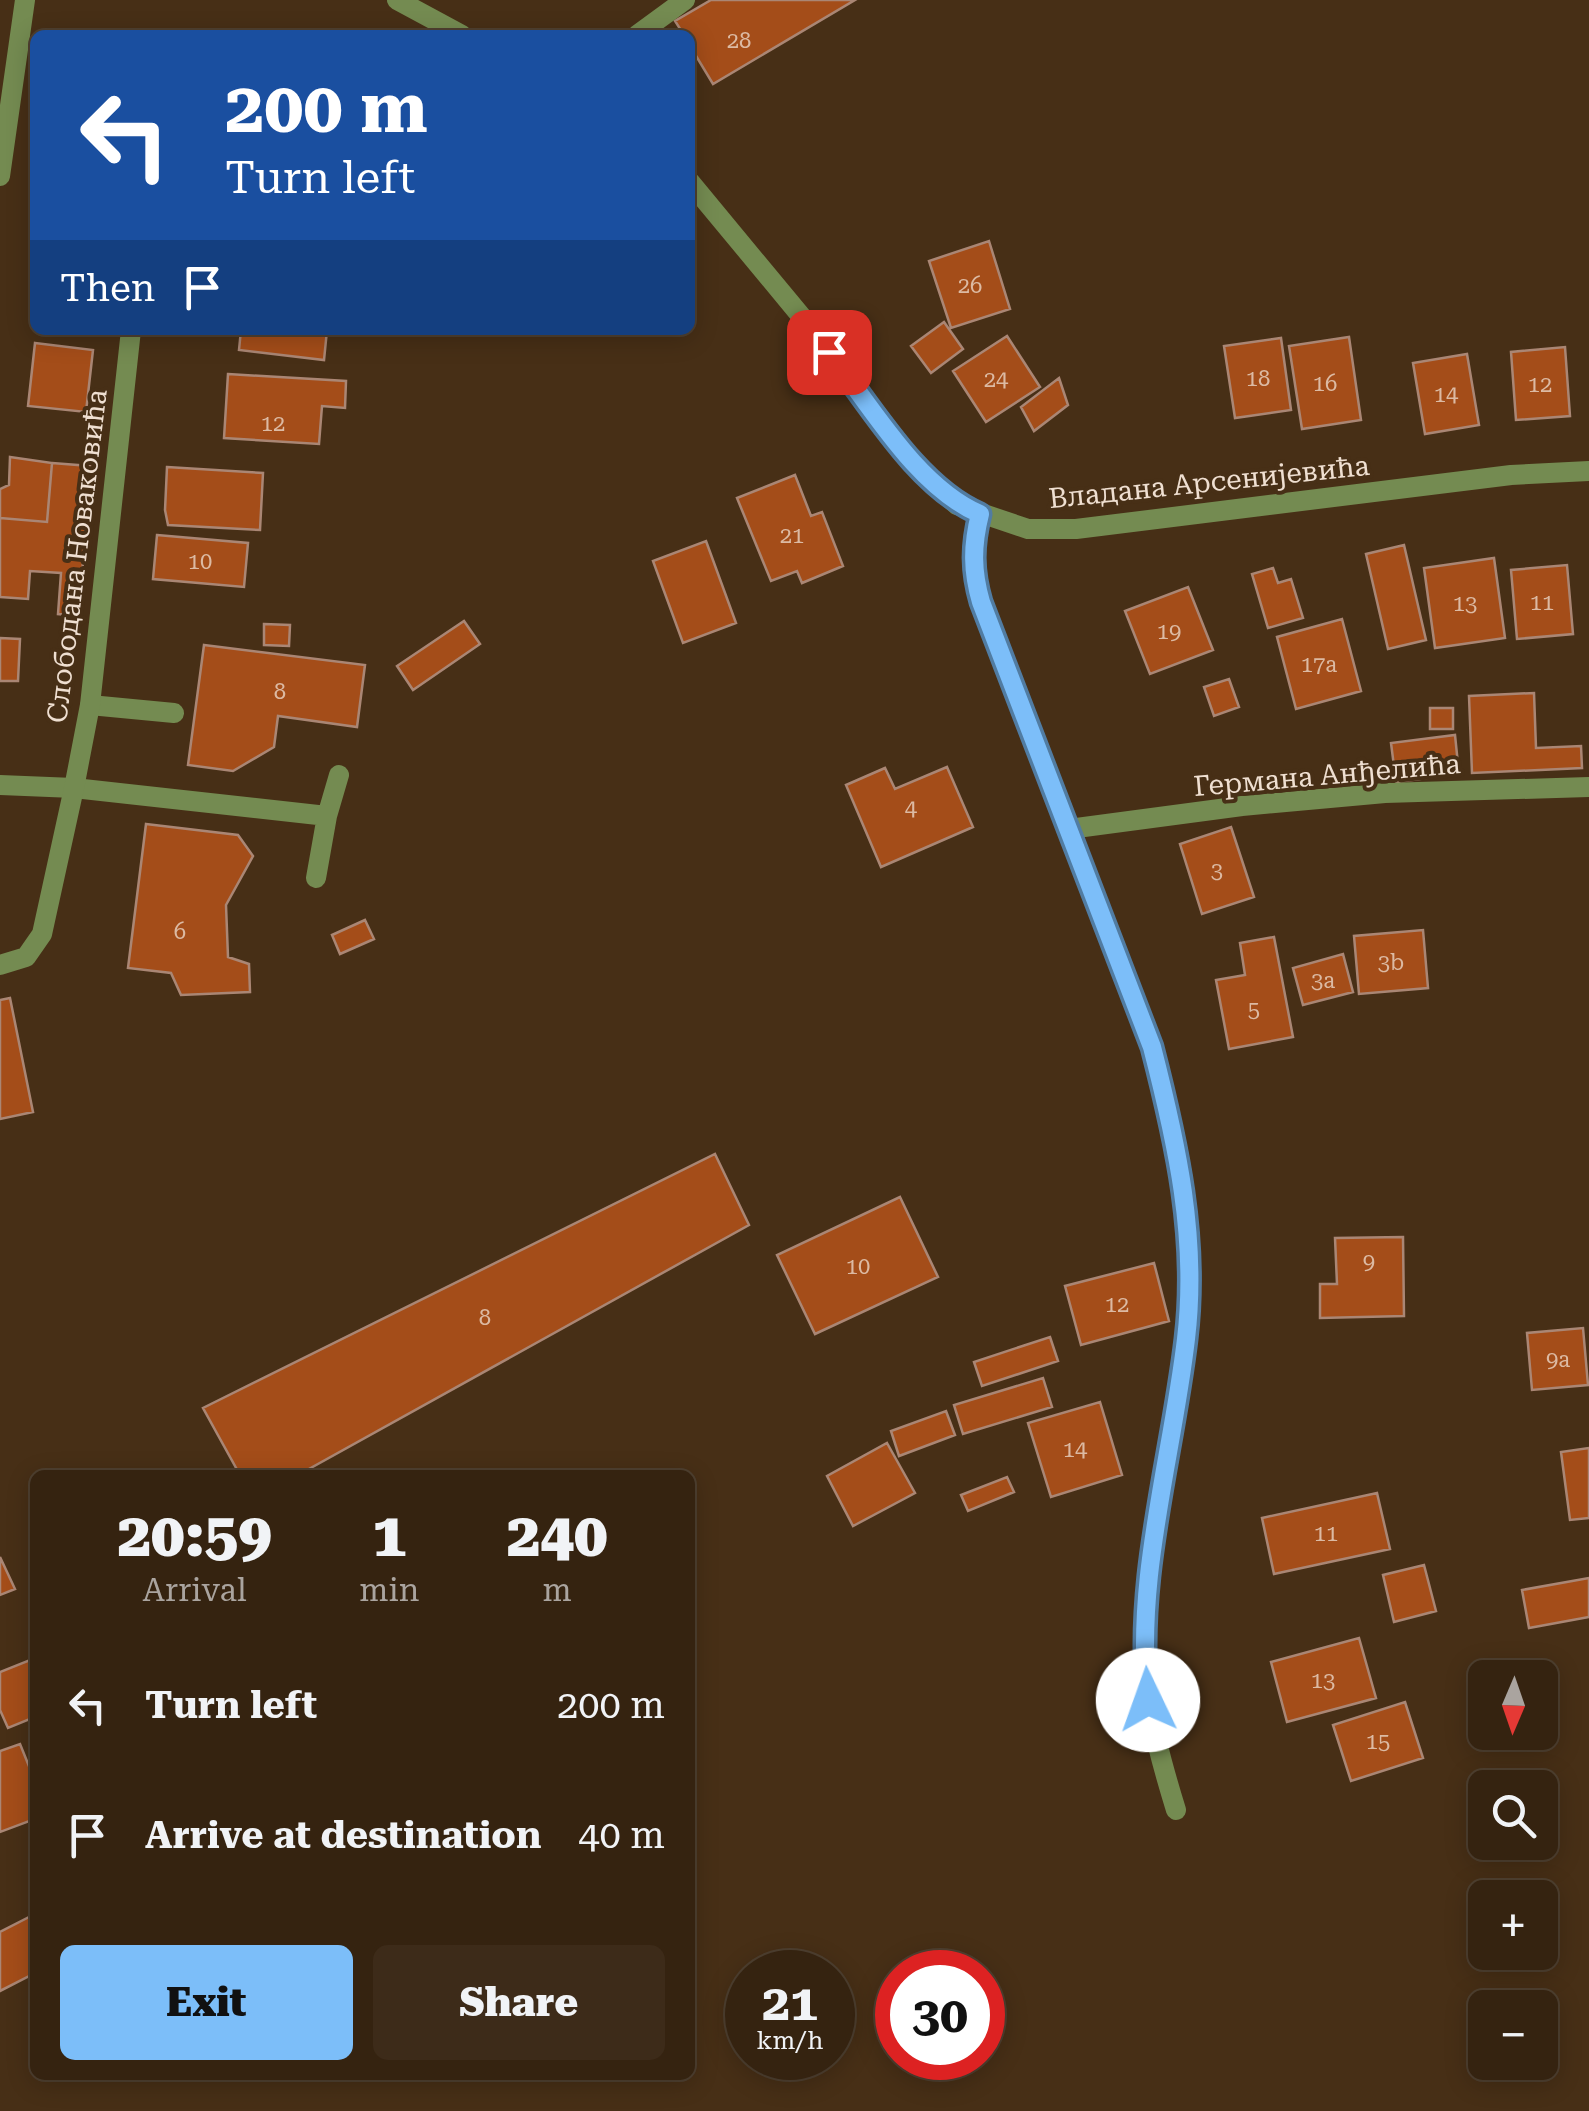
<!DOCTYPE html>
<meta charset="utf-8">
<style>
body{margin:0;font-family:"Roboto Serif",serif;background:#3d2b19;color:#f1f3f6;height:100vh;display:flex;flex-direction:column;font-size:38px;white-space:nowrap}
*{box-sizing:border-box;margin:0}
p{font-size:32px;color:#aaa49f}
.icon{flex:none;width:55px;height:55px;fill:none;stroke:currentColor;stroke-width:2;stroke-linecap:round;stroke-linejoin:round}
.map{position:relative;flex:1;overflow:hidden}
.panel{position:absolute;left:30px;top:1470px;width:665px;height:610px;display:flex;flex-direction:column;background:#352310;border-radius:15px;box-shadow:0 5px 25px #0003,0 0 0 2px #4f4030}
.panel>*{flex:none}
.hud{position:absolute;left:30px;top:30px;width:665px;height:305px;border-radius:15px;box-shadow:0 5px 25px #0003,0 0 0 2px #4f4030;background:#1a4fa0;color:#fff;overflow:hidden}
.needle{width:65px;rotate:182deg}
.fabs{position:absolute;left:1468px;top:1660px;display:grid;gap:20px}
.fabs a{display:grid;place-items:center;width:90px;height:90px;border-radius:15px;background:#352310;box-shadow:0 5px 25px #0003,0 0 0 2px #4f4030;font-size:50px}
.speed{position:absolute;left:725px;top:1950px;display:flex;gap:20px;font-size:50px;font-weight:700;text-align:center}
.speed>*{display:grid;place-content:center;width:130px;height:130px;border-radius:50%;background:#352310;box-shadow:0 5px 25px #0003,0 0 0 2px #4f4030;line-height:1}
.speed small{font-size:25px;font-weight:400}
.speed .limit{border:15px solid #d22;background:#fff;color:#111}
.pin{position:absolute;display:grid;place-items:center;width:85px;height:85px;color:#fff;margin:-42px;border-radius:20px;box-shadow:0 5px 15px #0006}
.me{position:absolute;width:110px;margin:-55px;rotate:357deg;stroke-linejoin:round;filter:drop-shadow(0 0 8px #0008)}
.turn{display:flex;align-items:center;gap:35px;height:210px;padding:0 30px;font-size:45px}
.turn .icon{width:130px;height:130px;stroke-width:2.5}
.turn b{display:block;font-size:70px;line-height:85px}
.then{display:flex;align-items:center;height:95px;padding:0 30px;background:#0003;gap:20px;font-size:38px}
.eta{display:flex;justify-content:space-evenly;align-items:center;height:170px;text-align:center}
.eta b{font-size:60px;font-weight:800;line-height:70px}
.action{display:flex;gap:20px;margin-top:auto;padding:20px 30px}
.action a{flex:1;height:115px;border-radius:15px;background:#7cbef9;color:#111;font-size:40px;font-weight:800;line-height:115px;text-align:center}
.action a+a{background:#3d2b19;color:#f1f3f6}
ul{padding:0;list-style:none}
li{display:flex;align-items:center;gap:30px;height:130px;padding:0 30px}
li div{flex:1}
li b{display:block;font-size:38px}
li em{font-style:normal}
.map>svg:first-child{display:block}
</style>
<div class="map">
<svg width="1589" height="2111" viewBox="0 0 1589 2111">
<rect width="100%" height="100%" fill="#472f16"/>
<path fill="#a44d19" stroke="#aa8674" stroke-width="2.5" d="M711,0H855L713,84L690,46V35H684L675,21Z
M989,241L1010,309L951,328L929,261Z
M944,322L963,349L931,373L911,346Z
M241,330H327L324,360L239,350Z
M1007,336L1040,387L986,422L953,371Z
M1349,337L1361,420L1302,429L1289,346Z
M1281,338L1291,410L1235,418L1224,346Z
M35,343L93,350L86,412L28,406Z
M1565,347L1570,416L1516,420L1511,352Z
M1467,354L1479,425L1425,434L1413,363Z
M228,374L346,381L345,408L322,406L319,444L224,438Z
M1059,378L1068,405L1034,431L1021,407Z
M10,457L52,463L47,522L0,518V489L9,485Z
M52,463L90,466L79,616L58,614L61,573L30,571L28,599L0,597V518L47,522Z
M167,467L263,473L260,530L168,525L165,510Z
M795,475L811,516L822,512L843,566L802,583L797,571L771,581L737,498Z
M157,535L248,543L244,587L153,579Z
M706,541L736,623L683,643L653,561Z
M1404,545L1426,640L1388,649L1366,554Z
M1494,558L1505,638L1435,648L1424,568Z
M1567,565L1573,634L1517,639L1511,570Z
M1273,568L1278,583L1291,579L1303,618L1268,628L1252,574Z
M1188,587L1213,650L1150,674L1125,611Z
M1342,619L1361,691L1296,709L1277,637Z
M464,621L480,644L413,690L397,666Z
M264,624L290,625L289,646L264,645Z
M0,638L20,639L18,681H0Z
M204,645L365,665L357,727L278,716L274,747L233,771L188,765Z
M1229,679L1239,707L1214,716L1204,687Z
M1534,693L1536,748L1581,746L1582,768L1472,773L1469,696Z
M1430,708H1453V729H1430Z
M1455,735L1459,774L1396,782L1391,743Z
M947,767L973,827L881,867L846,785L885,768L895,789Z
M146,824L238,835L253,856L226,905L228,957L249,964L250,992L181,995L171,973L128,968Z
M1231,827L1254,897L1202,914L1180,844Z
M365,920L374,939L340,954L332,935Z
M1423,930L1428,988L1359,994L1354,936Z
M1274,937L1293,1037L1229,1049L1216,980L1245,975L1240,943Z
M1343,954L1353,992L1303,1005L1293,968Z
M10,998L33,1112L0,1119V1000Z
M715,1154L749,1225L298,1475H240L203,1408Z
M900,1197L938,1277L815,1334L777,1255Z
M1403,1237L1404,1316L1320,1318V1284H1337L1335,1238Z
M1154,1263L1169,1321L1081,1345L1065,1286Z
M1583,1328L1588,1385L1532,1390L1527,1333Z
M1050,1337L1058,1361L982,1386L974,1362Z
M1043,1378L1052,1407L963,1434L954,1405Z
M1100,1402L1122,1475L1051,1497L1028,1423Z
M946,1411L955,1435L899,1456L891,1431Z
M887,1443L915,1493L853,1526L827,1476Z
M1589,1448V1518L1570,1520L1561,1452Z
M1007,1477L1014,1492L968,1511L961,1495Z
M1377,1493L1390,1549L1274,1574L1262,1518Z
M0,1557L15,1589L0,1595Z
M1424,1565L1436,1611L1394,1622L1383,1575Z
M1589,1578V1617L1529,1628L1522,1590Z
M1359,1638L1376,1698L1287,1722L1271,1662Z
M35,1658V1717L8,1728L0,1710V1672Z
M1405,1702L1423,1758L1351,1781L1333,1725Z
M20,1744L35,1781V1819L0,1832V1751Z
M35,1914V1973L0,1991V1932Z"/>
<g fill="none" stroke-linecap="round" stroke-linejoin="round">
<path stroke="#748b51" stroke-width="20" d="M90,705L174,713
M0,785L74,788L327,816
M1069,829L1242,806L1385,793L1589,787
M316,878L327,816L339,775"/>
<path stroke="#748b51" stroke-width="20" d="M397,0L462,35
M637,35L685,0
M0,176L25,0
M690,182L806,322L923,474L957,505L1028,529H1076L1511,475L1589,471
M980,514C972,546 972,570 981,602C1020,701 1058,800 1096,899C1138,1007 1181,1116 1189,1233C1197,1360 1155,1484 1145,1609C1139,1681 1155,1742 1176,1810
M0,965L26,957L42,934L74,788L90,705L131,330"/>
</g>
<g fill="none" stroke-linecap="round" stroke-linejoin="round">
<defs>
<path id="route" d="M829,352C871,406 917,487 980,514C972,546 972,571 981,602L1152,1047C1177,1144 1198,1239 1186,1339C1172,1459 1134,1580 1148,1700"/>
</defs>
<use href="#route" stroke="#517ca2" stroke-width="25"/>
<use href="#route" stroke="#7cbef9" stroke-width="18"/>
</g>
<g text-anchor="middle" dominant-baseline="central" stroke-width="8" stroke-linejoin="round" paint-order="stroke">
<g font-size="22" fill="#dcbaa3">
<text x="739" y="40">28</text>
<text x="970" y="285">26</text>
<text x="1258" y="378">18</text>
<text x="996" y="379">24</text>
<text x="1325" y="383">16</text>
<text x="1540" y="384">12</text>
<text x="1446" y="394">14</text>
<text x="273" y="423">12</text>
<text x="792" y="535">21</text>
<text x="200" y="561">10</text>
<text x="1542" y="602">11</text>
<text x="1465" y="603">13</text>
<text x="1169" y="631">19</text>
<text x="1319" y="664">17a</text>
<text x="280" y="691">8</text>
<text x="911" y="808">4</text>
<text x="1217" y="870">3</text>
<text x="180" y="931">6</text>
<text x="1391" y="962">3b</text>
<text x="1323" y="980">3a</text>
<text x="1254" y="1009">5</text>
<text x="1369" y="1261">9</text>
<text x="858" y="1266">10</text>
<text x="1117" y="1304">12</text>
<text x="485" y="1317">8</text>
<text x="1558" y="1359">9a</text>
<text x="1075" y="1449">14</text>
<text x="1326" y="1533">11</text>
<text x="1323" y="1680">13</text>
<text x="1378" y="1741">15</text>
</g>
<g font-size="28" fill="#efdfd1" stroke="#472f16">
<text transform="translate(1209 482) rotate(-6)">Владана Арсенијевића</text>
<text transform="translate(77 556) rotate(-83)">Слободана Новаковића</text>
<text transform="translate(1327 775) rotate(-5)">Германа Анђелића</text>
</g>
</g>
</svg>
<div class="fabs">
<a><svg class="needle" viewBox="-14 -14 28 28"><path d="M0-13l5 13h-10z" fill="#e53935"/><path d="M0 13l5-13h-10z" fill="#aaa49f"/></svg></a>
<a><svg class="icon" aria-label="search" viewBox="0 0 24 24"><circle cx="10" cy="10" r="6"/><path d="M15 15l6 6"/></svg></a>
<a>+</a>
<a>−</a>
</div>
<div class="speed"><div>21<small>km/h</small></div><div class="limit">30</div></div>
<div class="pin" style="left:829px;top:352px;background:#d93025"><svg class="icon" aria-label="arrive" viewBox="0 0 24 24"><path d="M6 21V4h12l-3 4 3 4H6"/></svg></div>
<svg class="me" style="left:1148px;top:1700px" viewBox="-20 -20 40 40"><circle r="19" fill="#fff"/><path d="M0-13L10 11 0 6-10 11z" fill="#7cbef9"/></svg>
<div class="hud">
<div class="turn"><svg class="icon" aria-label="left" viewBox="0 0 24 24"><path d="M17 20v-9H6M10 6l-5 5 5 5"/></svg><div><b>200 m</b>Turn left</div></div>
<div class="then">Then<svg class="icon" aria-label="arrive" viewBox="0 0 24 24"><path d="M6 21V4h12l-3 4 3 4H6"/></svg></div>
</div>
<section class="panel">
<div class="eta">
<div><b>20:59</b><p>Arrival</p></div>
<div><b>1</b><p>min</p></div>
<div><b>240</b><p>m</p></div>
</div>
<ul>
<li><svg class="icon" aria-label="left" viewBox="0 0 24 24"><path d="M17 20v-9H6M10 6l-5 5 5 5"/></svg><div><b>Turn left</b></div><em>200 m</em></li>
<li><svg class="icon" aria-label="arrive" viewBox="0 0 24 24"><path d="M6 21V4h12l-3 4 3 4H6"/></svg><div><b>Arrive at destination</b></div><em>40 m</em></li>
</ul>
<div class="action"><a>Exit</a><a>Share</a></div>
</section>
</div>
